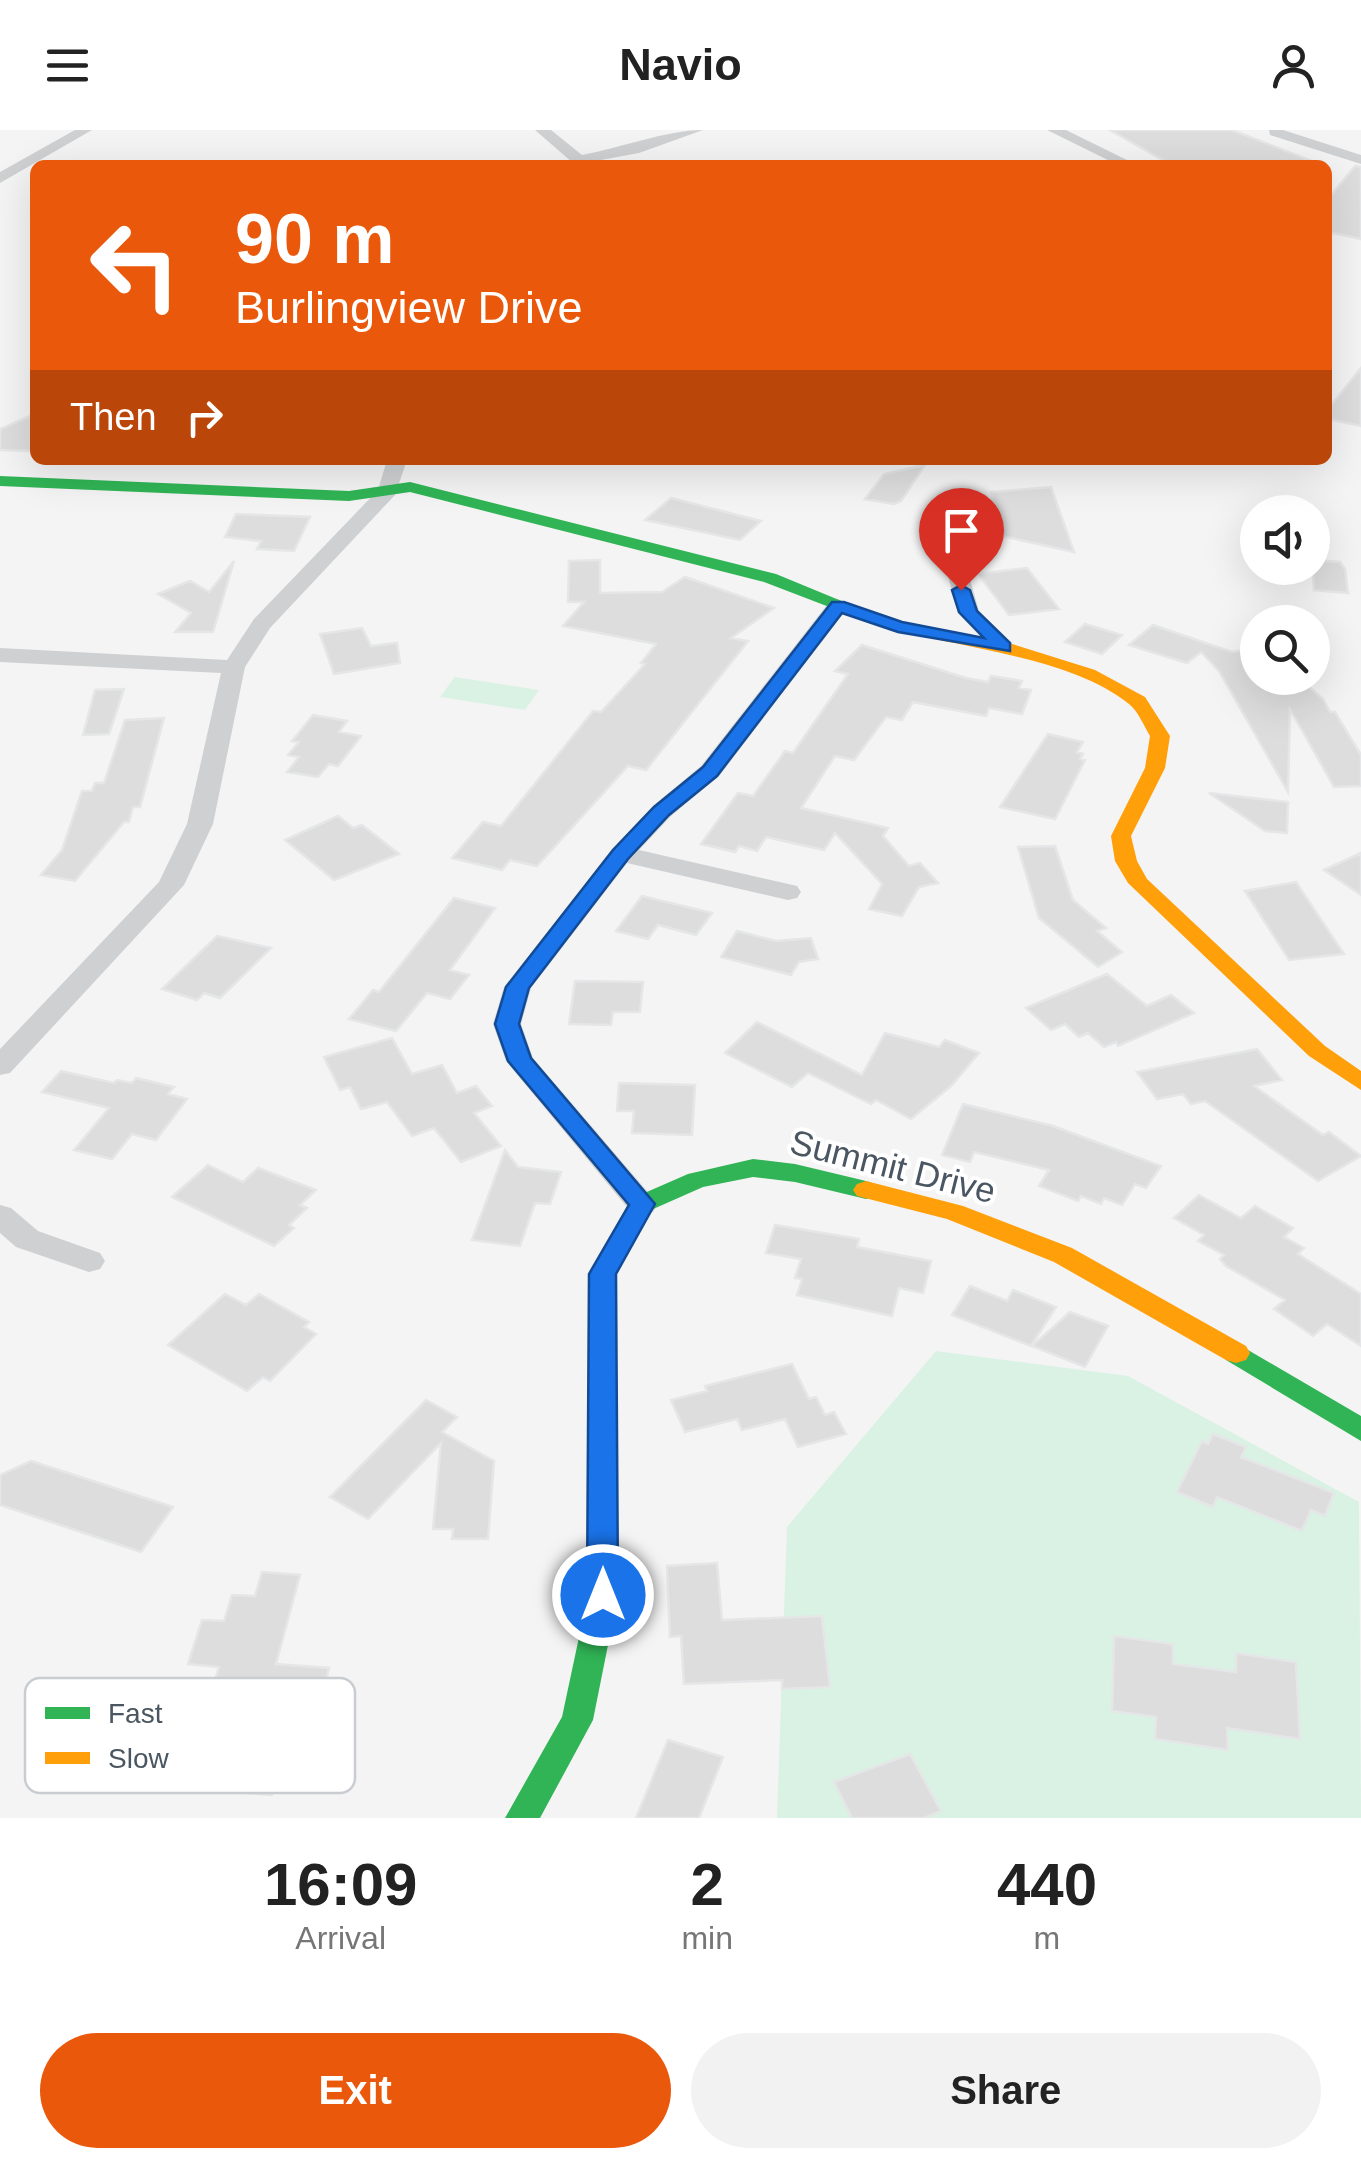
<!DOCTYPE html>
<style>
body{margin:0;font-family:Arial,sans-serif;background:#f2f2f2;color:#222;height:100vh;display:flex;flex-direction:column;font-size:38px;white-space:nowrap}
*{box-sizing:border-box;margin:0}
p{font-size:32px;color:#767676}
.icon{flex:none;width:55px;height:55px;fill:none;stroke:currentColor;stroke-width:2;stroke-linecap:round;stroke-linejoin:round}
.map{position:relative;height:1688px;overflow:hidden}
.panel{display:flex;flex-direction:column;background:#fff;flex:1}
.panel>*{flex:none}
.top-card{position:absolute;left:30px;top:30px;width:1302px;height:305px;border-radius:15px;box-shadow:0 10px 40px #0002;background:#ea580c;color:#fff;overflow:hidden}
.buttons{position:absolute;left:1240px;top:365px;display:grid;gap:20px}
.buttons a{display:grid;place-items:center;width:90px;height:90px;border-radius:50%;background:#fff;box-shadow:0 10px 40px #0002;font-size:50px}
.pin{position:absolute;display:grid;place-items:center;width:85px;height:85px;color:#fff;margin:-102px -42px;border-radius:50% 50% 50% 0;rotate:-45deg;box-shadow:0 0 10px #0007}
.pin .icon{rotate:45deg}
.me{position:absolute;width:110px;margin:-55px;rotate:0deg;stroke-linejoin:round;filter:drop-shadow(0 0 8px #0008)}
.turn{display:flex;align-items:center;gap:35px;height:210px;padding:0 40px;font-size:45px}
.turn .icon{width:130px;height:130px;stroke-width:2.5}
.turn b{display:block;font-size:70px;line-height:85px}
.then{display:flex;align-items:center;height:95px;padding:0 40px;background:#0003;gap:20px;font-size:38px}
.eta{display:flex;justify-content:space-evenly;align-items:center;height:170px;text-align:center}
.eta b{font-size:60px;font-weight:700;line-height:70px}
.primary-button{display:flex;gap:20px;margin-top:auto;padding:20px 40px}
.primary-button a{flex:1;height:115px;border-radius:60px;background:#ea580c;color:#fff;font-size:40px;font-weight:700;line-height:115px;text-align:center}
.primary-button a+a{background:#f2f2f2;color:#222}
header{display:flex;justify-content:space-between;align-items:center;height:130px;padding:0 40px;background:#fff;font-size:45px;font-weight:700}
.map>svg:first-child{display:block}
</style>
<header><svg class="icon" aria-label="menu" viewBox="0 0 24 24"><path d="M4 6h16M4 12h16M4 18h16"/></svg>Navio<svg class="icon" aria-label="person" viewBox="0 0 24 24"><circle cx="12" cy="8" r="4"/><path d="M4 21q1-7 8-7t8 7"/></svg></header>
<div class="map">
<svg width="1361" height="1688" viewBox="0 0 1361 1688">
<rect width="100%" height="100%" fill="#f4f4f4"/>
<path fill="#d9f2e3" d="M455,547L539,560L525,580L440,567Z
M936,1221L1128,1246L1359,1372L1361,1688H777L787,1397Z"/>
<path fill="#ddddde" stroke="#e5e6e7" stroke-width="2.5" d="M1110,0H1232L1317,33H1168Z
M1355,36L1361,37V109L1328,102V69Z
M1361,238V296L1328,289V279Z
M35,284V321L0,320V299Z
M925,335L901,371L894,374L865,369L884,344Z
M1051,357L1074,422L984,402L998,386L991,362Z
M671,368L761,391L740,410L645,390Z
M236,384L310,387L294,421L257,419L261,411L225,407Z
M600,430V463L662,462L685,447L774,478L731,508L748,511L646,640L628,636L537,736L510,730L502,740L452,728L483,692L501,696L593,581L601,582L645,534L641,533L656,514L563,496L584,472H568L569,431Z
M1312,430L1340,432L1345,439L1348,463L1314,460Z
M234,431L213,502H175L191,483L158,464L190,451L209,462Z
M1027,438L1059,479L1009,485L978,444Z
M1085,494L1122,505L1102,524L1065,512Z
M1153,495L1232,522L1258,518V548H1299L1323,569L1330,582H1335L1361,625V656L1334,657L1290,579L1288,662L1219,541L1201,522L1187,533L1129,515Z
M362,498L371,516L397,513L400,533L334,544L320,504Z
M862,515L966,548L988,552L991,546L1022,551L1019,558L1031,560L1022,584L989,578L986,586L913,572L902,590L886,587L854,630L835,626L801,678L888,698L883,706L909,736L920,733L938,753L919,757L902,786L869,779L882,754L835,703L824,720L766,707L757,721L739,716L735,722L701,714L738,663L753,666L785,621L793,623L848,544L835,541Z
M124,559L109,604L83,605L95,560Z
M313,585L347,591L339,602L361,606L338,636L329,634L318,647L287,642L299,627L288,625L299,612L292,611Z
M164,588L140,677H133L129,692H124L75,751L41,745L62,720L82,661H92L95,653H104L125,590Z
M1048,604L1083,612L1077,622L1083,624L1080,629L1085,630L1055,689L1000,677Z
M1209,663L1288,672L1287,703L1265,701Z
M338,686L353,698L362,695L399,724L334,750L285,710Z
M1055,716L1073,770L1106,798L1097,801L1122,822L1098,837L1039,788L1018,717Z
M1361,723V765L1324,740Z
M1296,752L1344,824L1289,830L1245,761Z
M642,766L712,783L696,805L658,795L648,809L616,801Z
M454,768L495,778L450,840L469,845L450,869L427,863L396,901L349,889L373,860L379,862Z
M737,801L776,811L811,808L818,829L799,832L791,845L721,827Z
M217,806L271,818L220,868L204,863L197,870L162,859Z
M1107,844L1147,876L1171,865L1194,883L1118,916L1116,912L1104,917L1088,903L1079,907L1065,894L1051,900L1026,878Z
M575,851L643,852L640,882H613L611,895L569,894Z
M757,892L862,945L885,903L939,917L945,910L979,923L951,956L911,989L876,970L871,974L808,943L792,957L725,923Z
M392,908L412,944L442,935L457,963L476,956L492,976L474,983L501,1016L461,1032L434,998L412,1006L387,972L361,979L350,957L340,960L324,927Z
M1257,919L1282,950L1254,956L1323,1005L1329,1002L1361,1026L1318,1051L1205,971L1191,974L1183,964L1157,969L1137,942Z
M61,941L114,953L117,950L132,953L136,948L174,957L168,964L187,969L156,1010L132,1004L112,1029L74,1020L109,978L42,962Z
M619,953L695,955L692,1005L632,1003L634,981H617Z
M963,974L1053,996L1161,1036L1146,1058L1135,1054L1122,1075L1104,1068L1101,1074L1081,1066L1078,1071L1039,1056L1049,1040L974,1022L970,1032L942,1025Z
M505,1020L518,1037L561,1042L550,1074L535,1073L520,1116L472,1110Z
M208,1035L243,1052L258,1038L316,1060L300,1075L307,1078L289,1095L294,1098L274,1116L172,1067Z
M1199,1065L1241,1088L1255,1076L1293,1098L1284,1107L1304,1118L1298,1124L1361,1164V1216L1327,1194L1313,1206L1274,1179L1285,1170L1226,1136L1220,1129L1224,1125L1198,1111L1204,1105L1174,1088Z
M775,1095L859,1109L857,1117L931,1131L923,1163L899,1158L892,1186L797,1165L802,1149L795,1148L801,1129L766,1123Z
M970,1156L1007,1171L1013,1160L1056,1177L1031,1216L952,1185Z
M225,1164L246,1175L259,1164L309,1192L304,1197L316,1204L270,1251L263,1247L247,1261L168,1215Z
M1070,1182L1108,1196L1085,1237L1032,1216Z
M792,1234L809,1269L816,1267L825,1285L834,1282L846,1304L798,1317L785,1289L742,1300L737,1289L685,1302L671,1270L707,1261L705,1256Z
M426,1270L457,1287L442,1302L494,1331L488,1409H452L453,1399H433L441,1313L368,1389L330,1367Z
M1213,1304L1246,1317L1241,1327L1334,1363L1325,1386L1311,1380L1302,1401L1217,1367L1213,1377L1177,1362L1202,1311L1208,1314Z
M31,1331L173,1377L141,1422L0,1375V1345Z
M717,1433L722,1490L822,1486L830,1557L782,1559V1550L684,1554L681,1506L670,1507L667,1436Z
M262,1442L300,1445L276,1534L329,1538L304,1641L279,1639L272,1665L231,1662L236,1642L155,1636L169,1592L201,1595L219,1537L188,1534L202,1490L224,1491L232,1465L255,1466Z
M1114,1506L1173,1514V1534L1236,1542V1523L1296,1532L1300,1609L1227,1598L1228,1620L1155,1609L1156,1587L1112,1581Z
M668,1610L723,1627L699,1688H636Z
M910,1624L941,1681L924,1688H852L834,1652Z"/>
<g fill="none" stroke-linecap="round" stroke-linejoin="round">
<path fill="#ced0d2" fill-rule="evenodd" d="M75,0H92L0,53V42Z
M535,0H551L582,25C620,18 667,0 703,0L639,23L590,32L592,35L573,33Z
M1047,0H1066L1137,35H1118Z
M1269,0H1283L1361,25V34L1270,5Z
M387,330H407L395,365L270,498L245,537L213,694L184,755L10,943L0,945V919L159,752L187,694L221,543L0,532V518L227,530L254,489L378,360Z
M947,368L957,374L955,397L979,481L1011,512L1014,517L1011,522H995L958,483L935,397L937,374Z
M838,469L849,476L719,646L671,686L639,720L797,756L801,762L797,768L788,770L627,733L531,858L521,894L533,928L658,1074L653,1082L642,1085L631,1082L506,931L493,894L504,857L612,719L653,676L701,636L830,471Z
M0,1075L11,1078L38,1101L100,1123L105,1131L100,1139L89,1142L16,1117L0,1103Z"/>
<path fill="#30b455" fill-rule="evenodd" d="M0,346L349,361L410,352L776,444L873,484L864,489L858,488L764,452L410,362L349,371L0,356Z
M753,1029L795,1034L866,1051L875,1054L879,1060L875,1066L866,1069L795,1052L753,1047L703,1057L651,1080L615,1144L618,1465L593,1590L540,1688H505L562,1587L588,1465L589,1144L633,1068L688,1044Z
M1236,1213L1361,1286V1311L1226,1230L1222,1223L1226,1216Z"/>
<path fill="#ff9f0a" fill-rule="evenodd" d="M864,479L902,492L1009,513L1095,540L1145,567L1170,606L1165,638L1131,706L1137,731L1147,749L1325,916L1361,941V960L1309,926L1128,753L1115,731L1111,706L1145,638L1150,606C1144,596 1138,581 1129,574C1064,521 936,518 858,488V480Z
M866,1051L963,1076L1072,1118L1246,1216L1250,1223L1246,1230L1236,1233L1226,1230L1054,1132L947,1089L857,1066L853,1060L857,1054Z"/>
</g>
<path fill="#1a73e8" stroke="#114b97" stroke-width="2.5" d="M961,455L970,460L977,481L1010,513V521L898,502L842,483L717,646L669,685L628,729L529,858L519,894L531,928L655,1074L616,1144L618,1465L614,1474L603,1478L592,1474L587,1465L589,1144L629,1075L508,931L495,894L506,857L613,720L654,677L703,637L832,472H844L902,492L984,508L959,482L952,460Z"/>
<g text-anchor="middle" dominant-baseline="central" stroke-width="8" stroke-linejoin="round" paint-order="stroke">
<g font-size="35" fill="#4a5661" stroke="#fff">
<text transform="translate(893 1036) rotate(14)">Summit Drive</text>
</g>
</g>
<rect x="25" y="1548" width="330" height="115" rx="15" fill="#fff" stroke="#c9ccd0" stroke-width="2.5"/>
<rect x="45" y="1577" width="45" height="12" fill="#30b455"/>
<rect x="45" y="1622" width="45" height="12" fill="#ff9f0a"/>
<g font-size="28" fill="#4a5661">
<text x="108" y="1593">Fast</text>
<text x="108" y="1638">Slow</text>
</g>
</svg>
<div class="buttons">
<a><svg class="icon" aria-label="sound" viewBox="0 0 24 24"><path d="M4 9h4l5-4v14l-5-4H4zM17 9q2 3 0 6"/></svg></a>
<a><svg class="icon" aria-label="search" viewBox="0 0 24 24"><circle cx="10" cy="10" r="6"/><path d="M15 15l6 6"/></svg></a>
</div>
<div class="pin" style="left:961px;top:460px;background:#d93025"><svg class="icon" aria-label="arrive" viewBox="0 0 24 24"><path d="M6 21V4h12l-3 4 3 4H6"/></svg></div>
<svg class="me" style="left:603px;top:1465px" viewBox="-20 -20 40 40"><circle r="17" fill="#1a73e8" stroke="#fff" stroke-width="3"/><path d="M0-11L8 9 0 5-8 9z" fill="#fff"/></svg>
<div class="top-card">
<div class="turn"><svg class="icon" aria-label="left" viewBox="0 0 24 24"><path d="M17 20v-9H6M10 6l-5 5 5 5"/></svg><div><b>90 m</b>Burlingview Drive</div></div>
<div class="then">Then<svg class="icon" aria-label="right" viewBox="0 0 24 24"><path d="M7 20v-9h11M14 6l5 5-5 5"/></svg></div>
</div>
</div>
<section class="panel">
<div class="eta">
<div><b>16:09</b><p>Arrival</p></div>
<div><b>2</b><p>min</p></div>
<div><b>440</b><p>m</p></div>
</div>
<div class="primary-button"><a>Exit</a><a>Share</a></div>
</section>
